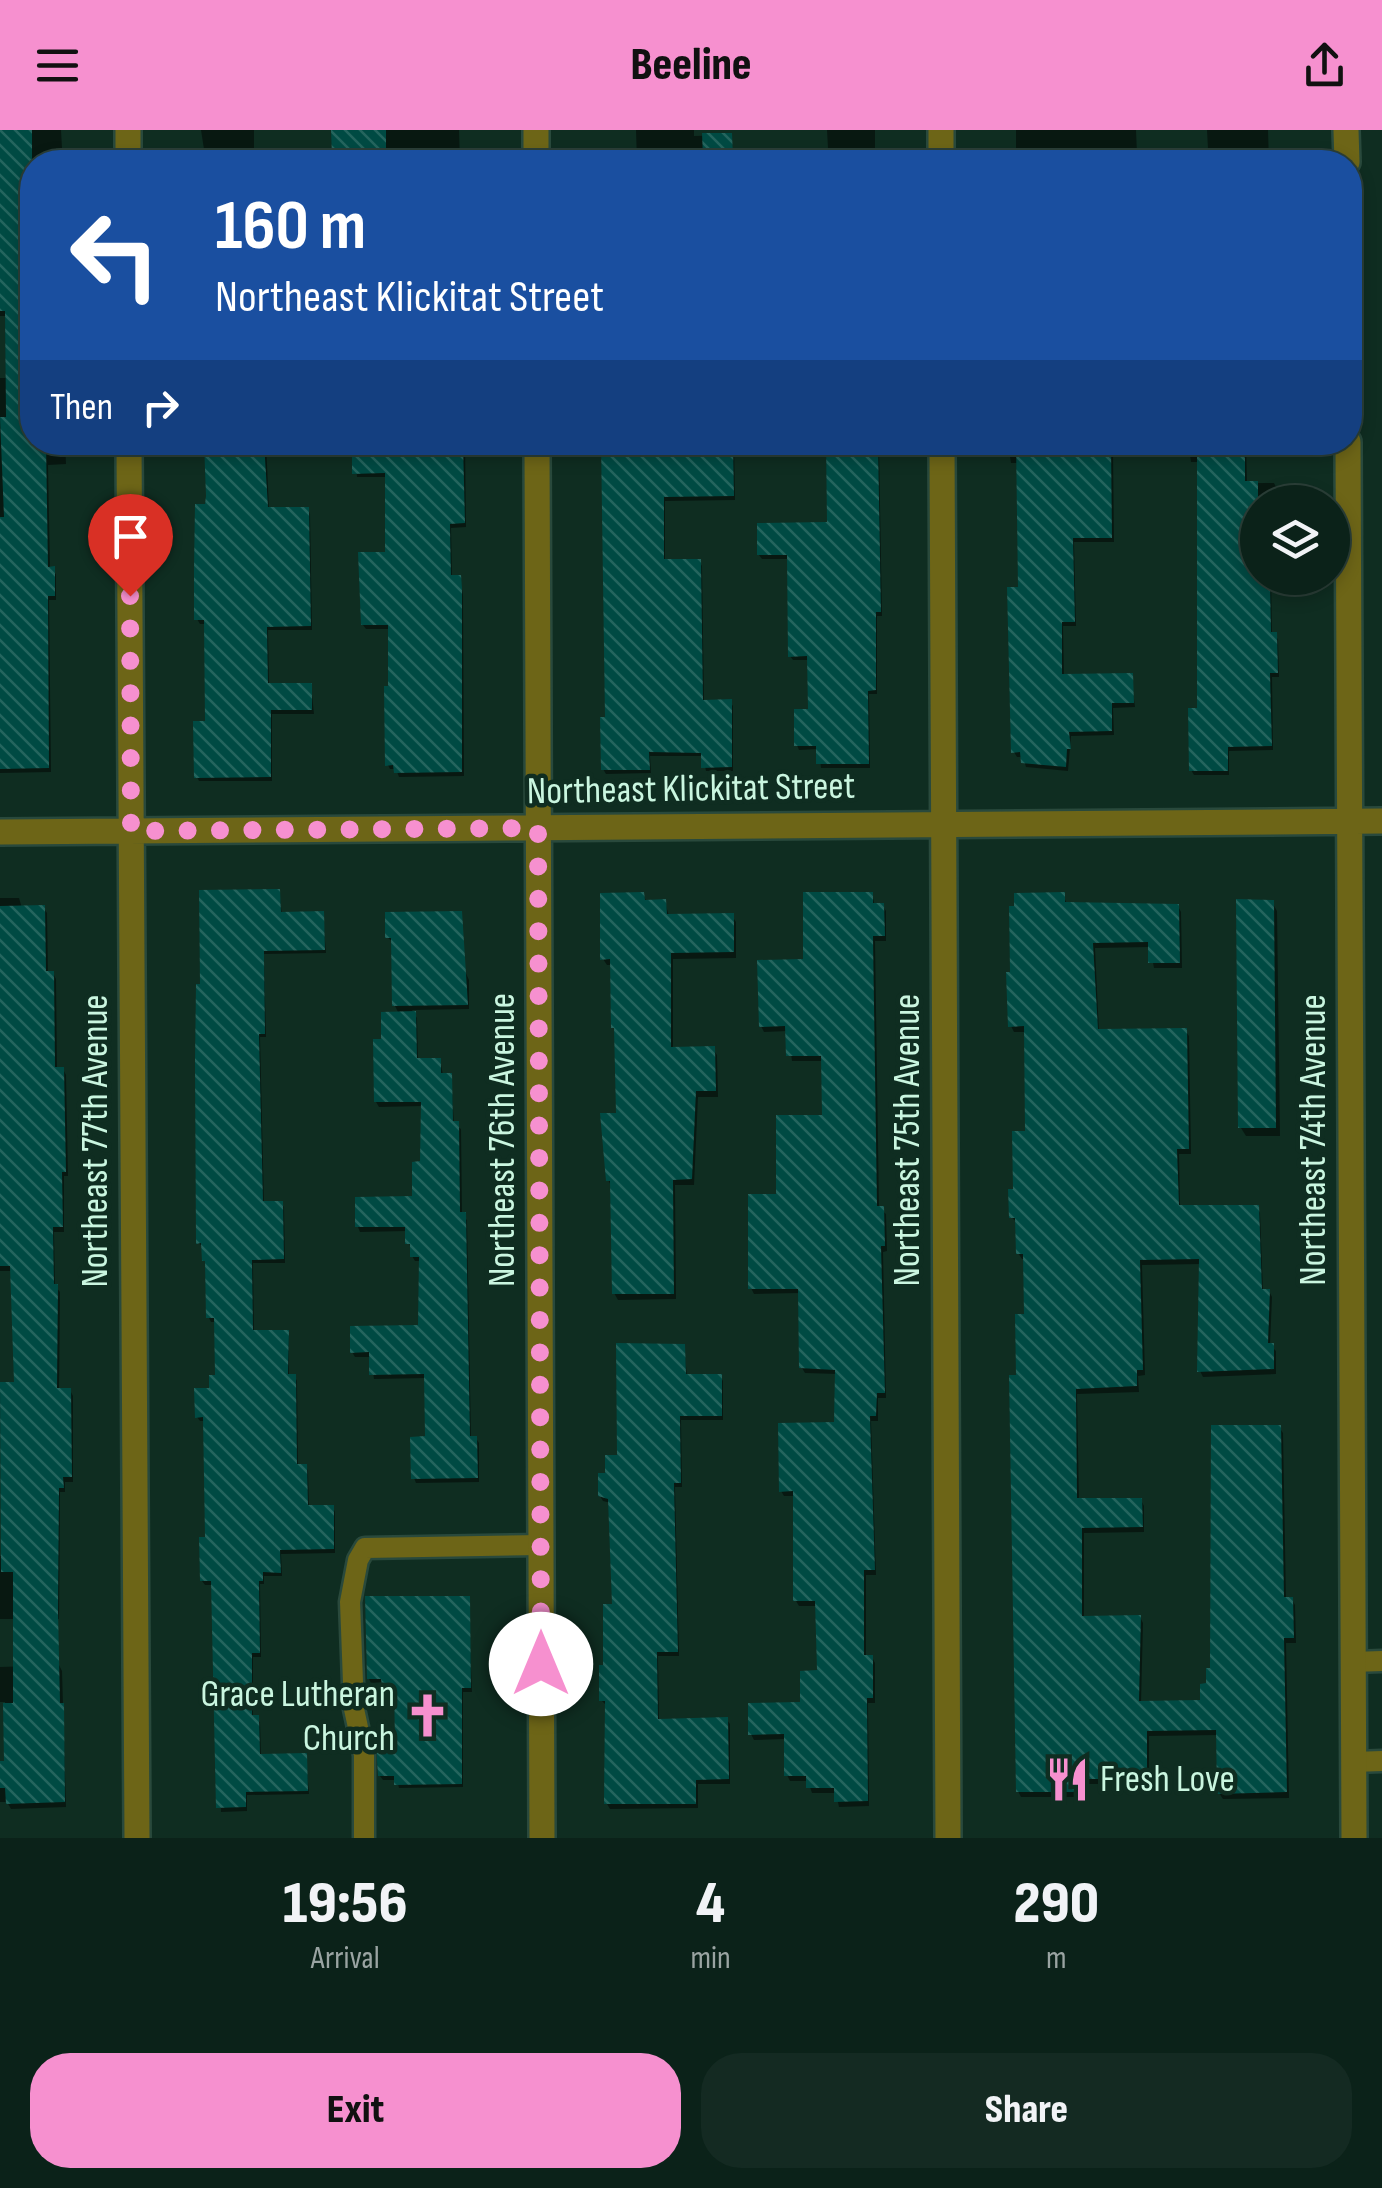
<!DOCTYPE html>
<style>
body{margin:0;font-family:"Sofia Sans Condensed",sans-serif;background:#142a22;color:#f1f3f6;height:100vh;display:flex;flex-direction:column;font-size:38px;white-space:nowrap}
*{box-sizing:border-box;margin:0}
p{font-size:32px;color:#9aa4a2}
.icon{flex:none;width:55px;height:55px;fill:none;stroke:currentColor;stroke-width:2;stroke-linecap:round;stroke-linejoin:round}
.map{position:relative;height:1708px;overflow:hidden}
.side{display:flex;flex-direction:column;background:#0b2219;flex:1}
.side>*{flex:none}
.guide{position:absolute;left:20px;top:20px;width:1342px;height:305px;border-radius:40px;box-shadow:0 5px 15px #0003,0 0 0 2px #2b3f38;background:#1a4fa0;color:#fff;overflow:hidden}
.tools{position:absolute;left:1240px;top:355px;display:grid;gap:20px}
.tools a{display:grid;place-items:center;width:110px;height:110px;border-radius:50%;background:#0b2219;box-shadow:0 5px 15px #0003,0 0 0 2px #2b3f38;font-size:50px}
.pin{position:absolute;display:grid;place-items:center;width:85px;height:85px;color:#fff;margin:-102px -42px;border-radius:50% 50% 50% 0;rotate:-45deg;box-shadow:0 0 10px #0007}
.pin .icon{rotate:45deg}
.me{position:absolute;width:110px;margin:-55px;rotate:0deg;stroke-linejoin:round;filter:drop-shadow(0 0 8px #0008)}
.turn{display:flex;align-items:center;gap:35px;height:210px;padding:0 30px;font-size:45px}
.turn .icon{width:130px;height:130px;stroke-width:2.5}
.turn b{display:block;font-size:70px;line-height:85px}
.then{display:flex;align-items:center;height:95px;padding:0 30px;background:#0003;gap:20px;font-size:38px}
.eta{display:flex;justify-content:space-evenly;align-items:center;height:170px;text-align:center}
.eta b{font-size:60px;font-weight:800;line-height:70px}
.primary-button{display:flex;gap:20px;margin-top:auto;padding:20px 30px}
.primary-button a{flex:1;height:115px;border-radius:40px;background:#f690cf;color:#111;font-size:40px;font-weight:800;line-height:115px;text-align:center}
.primary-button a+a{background:#142a22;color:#f1f3f6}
header{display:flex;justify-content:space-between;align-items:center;height:130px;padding:0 30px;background:#f690cf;color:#111;font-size:45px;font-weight:800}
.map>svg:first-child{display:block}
</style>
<header><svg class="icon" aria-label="menu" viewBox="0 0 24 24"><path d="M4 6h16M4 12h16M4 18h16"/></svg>Beeline<svg class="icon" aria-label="share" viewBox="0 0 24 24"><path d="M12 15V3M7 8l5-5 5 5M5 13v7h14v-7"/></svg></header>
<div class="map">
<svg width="1382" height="1708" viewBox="0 0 1382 1708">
<defs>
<pattern id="building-back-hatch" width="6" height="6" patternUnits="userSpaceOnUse" patternTransform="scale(2.5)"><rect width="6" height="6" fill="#004a43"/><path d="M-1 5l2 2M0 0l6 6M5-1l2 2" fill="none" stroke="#24655e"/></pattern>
</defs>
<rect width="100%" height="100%" fill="#0f2d21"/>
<path fill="#0007" d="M0,0H61L62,18H56V32H32V312H65L66,334L48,335L50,439L56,444V470H49L51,642L0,643V248H8L7,186H0Z
M201,0H254V32H206Z
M334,0H459L460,32L337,30Z
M636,0H694V6L730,5L734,32H637Z
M827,0H875V32H778L777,19L828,18Z
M1016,0H1136L1137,24L1073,25V32H1016Z
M1207,0H1268L1269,32H1214V23L1208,19Z
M206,312H266L269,379H308L310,384L312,500H268L269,556L311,555L314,584H272V651H199L197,647L207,594L206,494H200L197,489L208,377Z
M354,312H465L466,397L451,398L452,447H460L463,465L464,646L399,647L396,639H390L388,635L391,499H366L363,495L387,424V347H357Z
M603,312H734L735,370L665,371V432L699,431L702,436L704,572H730L733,576V641H706L703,626H650L651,643L606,644L603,639L608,589Z
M826,312H883V317L879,318L882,486H877V564H869L870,638H821L819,619L799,620L797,615L810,581L809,530H793L790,526L789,429H762L759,425L829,394Z
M1000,312H1074V316H1110L1113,320L1114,412H1074L1076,496H1063L1064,547L1131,545L1135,577L1113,578L1114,605L1071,606L1068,641L1026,637L1023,627H1017L1014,622L1021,459L1019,333H1011L1008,314Z
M1188,312H1246L1247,353H1274L1276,357L1277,372H1258V448H1271L1272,504L1278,509L1279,547H1272L1273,620L1229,621V645H1194L1191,640L1200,580V332H1191Z
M279,761L282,785L323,784L326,823L264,824L266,907H260L264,1074L281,1073L284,1077L285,1133H253L254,1203H287L289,1207V1247H295L297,1251L298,1337L306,1336L308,1341L309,1378H333L335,1382V1423L281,1424L282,1446H264V1454H260L261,1527H253V1588L260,1592L261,1626H306L309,1664L247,1665V1681L221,1682L214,1455H205L202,1451L208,1409L206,1291H200L197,1287L218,1248L217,1192H211L209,1188L207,1134L204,1117L198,1113L197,1014Z
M872,764L875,776H883L886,781V811H875L879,1078L886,1084L887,1121L883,1122L886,1268H878V1291H871L876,1445H866V1527H872L875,1533V1573H868L869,1676L839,1677L836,1663H812L808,1651H790L787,1645L786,1609L754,1610L751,1604L803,1575L819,1543L818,1476H799L796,1471L795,1366H784L781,1361L836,1295L837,1244L805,1243L802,1238L800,1163L754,1164L751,1158L778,1066L825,988L824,931H792L788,901L764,902L761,896L805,832Z
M643,765L647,772H665L669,786H732L736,792V828L673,829V920L713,919L717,925L718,967H698L694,1055H675L676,1169L618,1170L614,1163L612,1057L608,1050L618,985L613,835H607L603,829Z
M1063,765L1067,774L1178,776L1181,782L1182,838H1154L1150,817L1095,818L1099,902L1185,900L1189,906L1191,1024H1179L1180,1078L1257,1077L1260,1083L1263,1162L1269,1161L1272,1167L1270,1215L1276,1221V1244L1203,1247L1200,1241L1202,1134L1142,1135L1145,1245L1138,1246L1139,1262L1077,1264L1079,1371L1141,1370L1144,1376V1402L1084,1403V1488L1140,1487L1143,1493L1141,1573L1203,1572L1279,1297L1283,1303L1286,1469H1292L1295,1475L1296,1513H1286L1289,1668L1223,1669L1219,1663L1218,1605L1149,1606V1654H1089V1667H1021L1018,1661V1248L1027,1186L1026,1129H1022L1018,1123V1093L1011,1087L1027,1003V902H1014L1011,896L1012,844Z
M0,768H19L22,778H44L47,783L48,843H53L56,849L57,939H63L66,945L68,1046H64V1102H54L55,1156L60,1162L59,1261L70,1260L73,1266V1352H65V1362H60L59,1489H0V1426H3L0,1255H16L12,1141H0Z
M1272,772L1277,781L1280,1006H1246L1241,998Z
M461,783L464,839L469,850V879L412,880L417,888L418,931L440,930L443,945H451L454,994L461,999L462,1085L467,1090L471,1309L476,1308L479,1313V1352L416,1353L414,1348L427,1309V1248L374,1249L371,1227H355L352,1222L420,1198L422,1131H415L412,1126L407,1101L360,1102L358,1097L414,1069L423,1034V976L379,977L376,972L384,911L399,884L395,876L393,812L388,808Z
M684,1216L687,1246H720L723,1251V1290H681L682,1357H675L679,1526H658L659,1592L727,1590L730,1594V1654H698V1678L610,1679L607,1674V1576L602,1571L615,1476L611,1373L603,1371L600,1366L607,1346Z
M468,1468L472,1562H463V1657L399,1658L397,1650H383L380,1646L397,1615L396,1560H386L384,1552L371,1553L369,1549Z
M59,1535L62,1541L66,1677L11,1679L7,1672H0V1634H6L5,1572H0V1537Z"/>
<path fill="url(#building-back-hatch)" d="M0,0H32V312H46L48,437L55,436V466H48L49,638L0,639V387H4L0,287H6L5,181H0Z
M331,0H386V26H332Z
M702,3H732L733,28L703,29Z
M204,312H264L268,377H309L311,496L267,497L268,553H312V580H271V647L194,648L193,591H205L204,490H194V439L195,374H205L206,366Z
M395,312H463L465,393L450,394L451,445H461L462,458V642L394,643L393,635L385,636L384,556H388V495H361L358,422H385V343L352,344V315Z
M601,312H733L734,366L664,367V429H701L703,570L732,569V637L701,638V623L649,622L650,640H601L600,587H605Z
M826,312H878L881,482H876V560L868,561L869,634H816V616H794V579H808L807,526L788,527L787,425H757V393L827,392Z
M1016,312L1111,313L1112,408H1073L1075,492H1062V544L1133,543L1134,573H1112V601L1069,602L1071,619H1067L1066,637L1021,633L1020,622L1011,623L1007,457H1018Z
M1197,312H1245V351H1258V448H1270L1271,502H1277L1278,543H1270L1272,616L1228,617V641H1189L1188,578H1197Z
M280,759L281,782L324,781L325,820L264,821L265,904H259L263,1071H283L284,1129L252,1130L253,1200H289L288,1244H296L297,1334H307L308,1375H334V1419L280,1420L281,1443L263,1442V1451H259L260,1523H252V1585H259L260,1624L307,1623L308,1661L246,1662V1677L216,1678L211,1451H200L199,1407H205L203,1287L195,1288L194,1258H209V1245H215L214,1188H206L205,1131H202L201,1113L196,1114L195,932L196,854H200L199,760Z
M644,762L645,770L666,769L667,784L734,783V822L671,823V917L715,916L716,961H696L692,1049L673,1050L674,1164H612L610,1051H606L600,983H616L614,898H611L610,829L600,830V763Z
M803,762H873V773H884L885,806H873L877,1076H884L885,1116H881L885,1263H877L876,1286H870L875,1440H864V1525H873V1568H867L868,1671L834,1672V1658H806V1646H784V1604L748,1605V1573L800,1572V1541L817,1540L815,1471H793V1361L779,1362L778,1293L834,1292L835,1240L799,1238L798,1159H748V1064H776V985H822L821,926H786L785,896L759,897L757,830L803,829Z
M1065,762V772L1179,774L1180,833H1148V812L1093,813L1098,899L1187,898L1189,1019H1177L1179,1075H1259L1262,1159H1270L1268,1213H1274V1239L1197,1242L1199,1129L1140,1130L1143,1240H1137V1256L1076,1259L1077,1368H1142L1143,1397L1082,1398V1486L1141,1485L1139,1571L1200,1570V1554L1206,1553V1538H1210L1211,1295H1281L1284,1467H1293L1294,1508H1284L1287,1662L1217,1664L1216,1600L1147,1601V1649H1087V1662H1016L1009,1245H1016L1015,1184H1024L1023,1124H1016L1015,1088H1009L1008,1059H1013L1012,1001H1025L1024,896L1008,897L1006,842H1010L1009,776H1014V763Z
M1236,769L1274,770L1276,998H1238Z
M45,775L46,841H54L55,937H64L66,1042H62L63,1097H53L54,1154H58L57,1258H71L72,1347H63L64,1358H59L58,1481L60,1573H64L65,1672L6,1674L5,1658H0V1631H4L3,1573H13V1442H1L0,1252H14L10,1136H0V776Z
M462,781L468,875L392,876L391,808H385V782Z
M416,881L417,928H441V943H452L453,991H459L460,1082H466L470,1306H477L478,1348L411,1349L410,1307L425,1306L424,1244L369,1245V1222L350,1223V1196L418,1195L419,1127H410V1114H405V1097H355V1067L412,1066V1032L420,1031L421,972H374L373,909H381V882Z
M616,1213L685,1214L686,1244H722V1286H680L681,1353H674L678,1522H657L658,1589L728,1587L729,1649L696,1650V1674H604L605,1571H599V1535H603V1474H612L608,1369L598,1366V1343H605V1325H617Z
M365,1466H470L471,1558H462V1654L394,1655V1646H378L376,1614L395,1613L394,1556H382L381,1549H367Z"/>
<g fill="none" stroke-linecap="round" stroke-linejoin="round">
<defs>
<path id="lane" d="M1353,1532L1382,1531
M1354,1632L1382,1631
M364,1708V1625L354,1579L350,1472L358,1430L365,1418L540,1415"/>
<path id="street" d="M128,0V32
M536,0V32
M941,0V32
M1346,0L1347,32
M129,312L137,1708
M537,312L542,1708
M942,312L948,1708
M1348,312L1354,1708
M0,702L1382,691"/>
</defs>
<use href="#lane" stroke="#29493c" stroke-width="25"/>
<use href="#street" stroke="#29493c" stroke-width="30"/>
<use href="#lane" stroke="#6d6517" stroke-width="20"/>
<use href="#street" stroke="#6d6517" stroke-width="25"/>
</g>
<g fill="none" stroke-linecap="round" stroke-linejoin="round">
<path stroke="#f690cf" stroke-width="18" stroke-dasharray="0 32.4" d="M130,466L131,701L538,698L541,1534"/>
</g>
<defs>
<symbol id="church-bare" viewBox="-9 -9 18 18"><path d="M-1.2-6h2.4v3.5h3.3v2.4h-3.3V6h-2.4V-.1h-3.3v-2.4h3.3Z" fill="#f690cf" stroke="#0f2d21" stroke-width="2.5" paint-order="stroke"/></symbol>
<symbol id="restaurant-bare" viewBox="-9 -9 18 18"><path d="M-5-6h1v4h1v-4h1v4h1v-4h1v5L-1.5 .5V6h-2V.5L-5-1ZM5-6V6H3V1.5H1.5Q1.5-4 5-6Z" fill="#f690cf" stroke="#0f2d21" stroke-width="2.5" paint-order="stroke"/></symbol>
</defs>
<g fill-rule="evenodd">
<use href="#church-bare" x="396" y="1554" width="63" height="63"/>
<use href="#restaurant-bare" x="1036" y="1618" width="63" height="63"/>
</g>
<g text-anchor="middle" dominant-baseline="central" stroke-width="9" stroke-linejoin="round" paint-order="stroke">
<g font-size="38" fill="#caf6e0" stroke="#0f2d21">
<text transform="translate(691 659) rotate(-1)">Northeast Klickitat Street</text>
<text transform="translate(502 1010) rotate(-90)">Northeast 76th Avenue</text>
<text transform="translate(907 1010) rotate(-90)">Northeast 75th Avenue</text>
<text transform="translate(1313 1010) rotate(-90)">Northeast 74th Avenue</text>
<text transform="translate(95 1011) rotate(-90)">Northeast 77th Avenue</text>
</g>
<g font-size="38" fill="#caf6e0" stroke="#0f2d21" text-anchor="end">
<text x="395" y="1564">Grace Lutheran<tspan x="395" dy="44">Church</tspan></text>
<text x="1100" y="1649" text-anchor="start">Fresh Love</text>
</g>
</g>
</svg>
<div class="tools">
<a><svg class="icon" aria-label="layers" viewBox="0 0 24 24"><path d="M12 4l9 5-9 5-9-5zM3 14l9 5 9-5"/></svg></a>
</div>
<div class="pin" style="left:130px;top:466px;background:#d93025"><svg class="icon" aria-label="arrive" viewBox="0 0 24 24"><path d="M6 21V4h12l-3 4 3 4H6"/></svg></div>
<svg class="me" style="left:541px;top:1534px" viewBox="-20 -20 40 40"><circle r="19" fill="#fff"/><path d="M0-13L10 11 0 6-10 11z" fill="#f690cf"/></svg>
<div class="guide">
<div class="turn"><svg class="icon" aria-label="left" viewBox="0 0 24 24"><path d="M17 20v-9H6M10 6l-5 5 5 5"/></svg><div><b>160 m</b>Northeast Klickitat Street</div></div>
<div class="then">Then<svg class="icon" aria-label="right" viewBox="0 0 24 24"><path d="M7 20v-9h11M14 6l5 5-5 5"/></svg></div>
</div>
</div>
<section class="side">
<div class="eta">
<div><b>19:56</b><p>Arrival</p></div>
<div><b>4</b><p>min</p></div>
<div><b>290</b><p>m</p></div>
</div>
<div class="primary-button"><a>Exit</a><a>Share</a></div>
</section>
